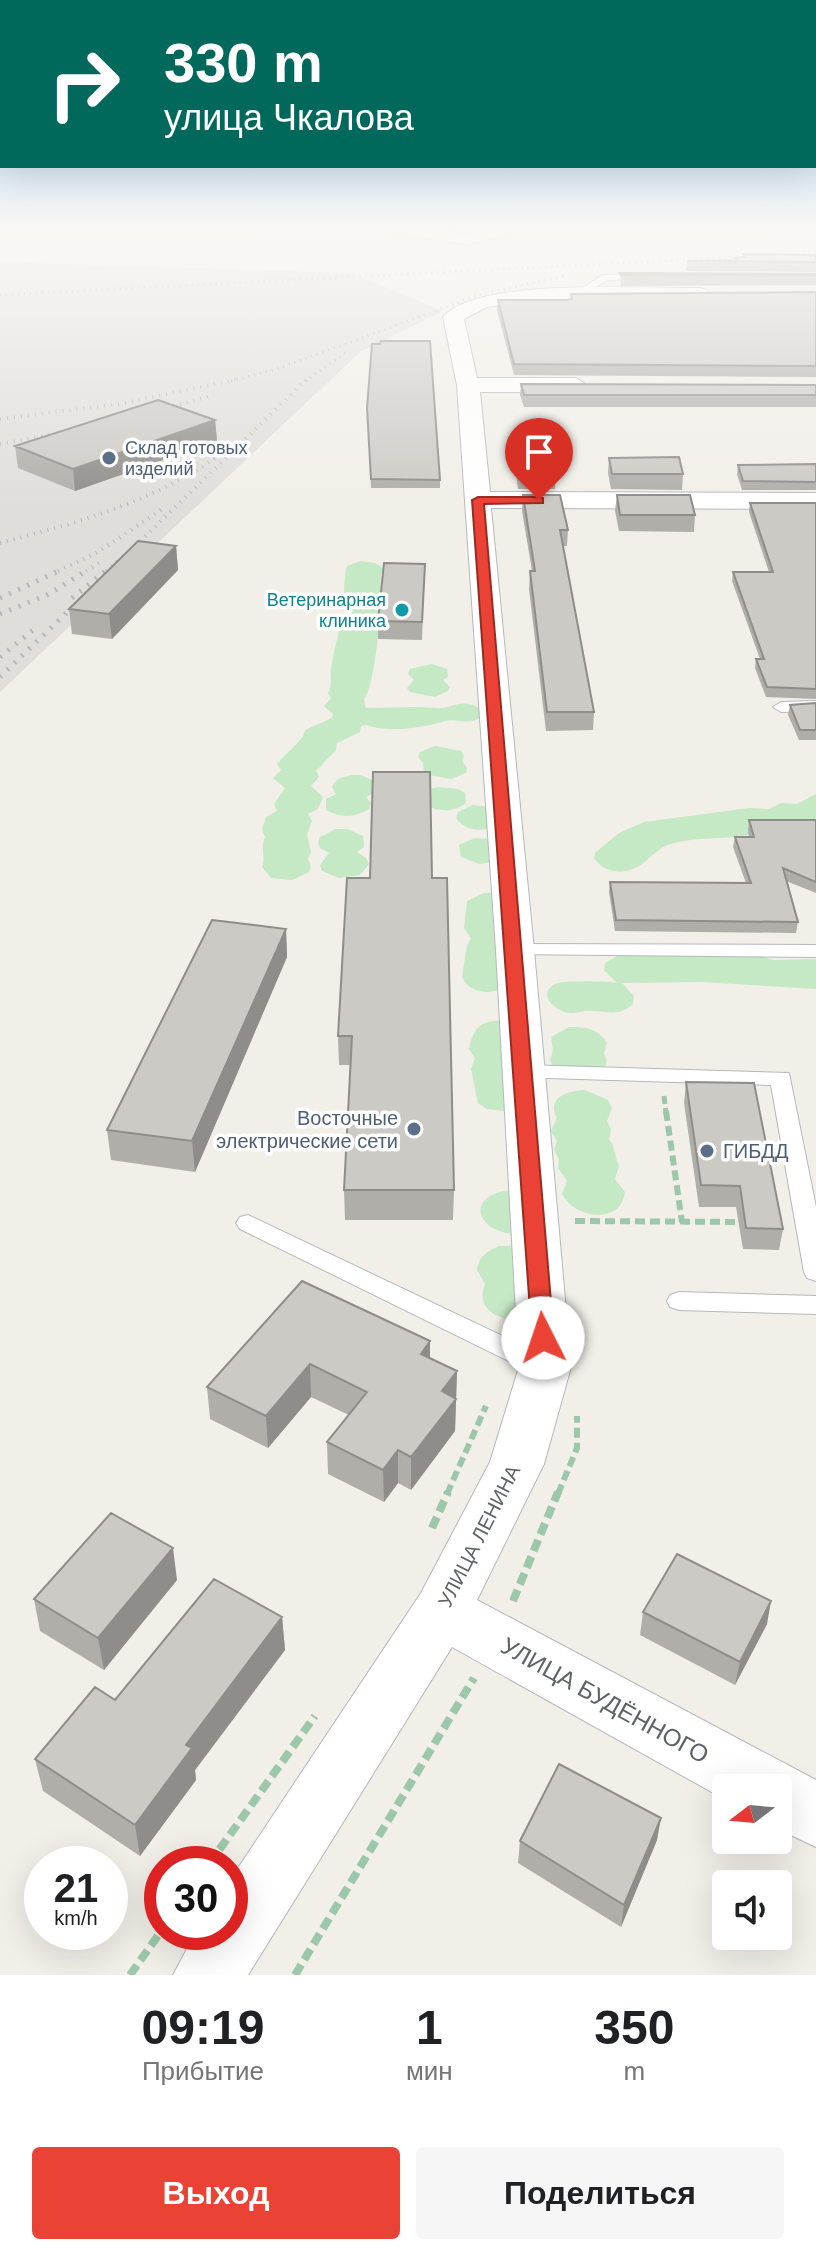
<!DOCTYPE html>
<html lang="ru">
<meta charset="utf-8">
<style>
body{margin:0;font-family:Helvetica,sans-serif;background:#f6f6f6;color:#202124;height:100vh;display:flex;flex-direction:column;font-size:30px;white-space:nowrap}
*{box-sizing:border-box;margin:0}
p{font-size:26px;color:#757577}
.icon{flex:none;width:44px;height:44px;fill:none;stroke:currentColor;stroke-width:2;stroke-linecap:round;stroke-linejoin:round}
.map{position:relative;height:1975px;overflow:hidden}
.details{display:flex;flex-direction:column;background:#fff;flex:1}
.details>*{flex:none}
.top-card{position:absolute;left:0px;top:0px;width:816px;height:168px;box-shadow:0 8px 32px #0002;background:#00695c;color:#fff;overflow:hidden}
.needle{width:52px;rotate:254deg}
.fabs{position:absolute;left:712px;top:1774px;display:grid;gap:16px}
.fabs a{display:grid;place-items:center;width:80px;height:80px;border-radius:8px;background:#fff;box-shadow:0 8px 32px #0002;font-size:40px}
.speed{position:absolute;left:24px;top:1846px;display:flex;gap:16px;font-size:40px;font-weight:700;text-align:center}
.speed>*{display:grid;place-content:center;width:104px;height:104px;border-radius:50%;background:#fff;box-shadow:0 8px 32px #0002;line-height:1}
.speed small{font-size:20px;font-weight:400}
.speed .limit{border:12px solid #d22;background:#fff;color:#111}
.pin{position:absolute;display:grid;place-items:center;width:68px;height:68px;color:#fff;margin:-82px -34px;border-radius:50% 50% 50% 0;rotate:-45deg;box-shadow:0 0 8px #0007}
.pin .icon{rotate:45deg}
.me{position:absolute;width:88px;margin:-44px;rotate:356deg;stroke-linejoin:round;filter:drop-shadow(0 0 6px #0008)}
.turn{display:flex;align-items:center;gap:28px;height:168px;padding:0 32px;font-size:36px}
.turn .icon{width:104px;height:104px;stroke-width:2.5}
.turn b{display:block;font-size:56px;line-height:68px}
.eta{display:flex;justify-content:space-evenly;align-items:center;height:136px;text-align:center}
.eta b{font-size:48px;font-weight:800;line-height:56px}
.action{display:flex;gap:16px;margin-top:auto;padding:16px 32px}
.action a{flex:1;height:92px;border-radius:8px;background:#ea4335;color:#fff;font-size:32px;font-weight:800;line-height:92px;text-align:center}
.action a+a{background:#f6f6f6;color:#202124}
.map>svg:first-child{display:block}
</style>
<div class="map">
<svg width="816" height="1975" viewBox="0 0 816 1975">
<rect width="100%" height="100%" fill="#f1efe8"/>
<path fill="#e0deda" d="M0,262L352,273L443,311L360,352L0,692Z"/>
<path fill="#c5e8c5" d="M360,561L375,563L383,568C378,581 382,595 380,611L377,613C382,623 372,692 364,699L366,708C389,708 413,706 436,708C452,710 459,697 479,708L481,717C467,726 457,718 445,721C421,728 390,733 365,725L361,726L360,732L337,743L336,750L316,771L319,777L311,786L323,797L318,809L308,814L312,821L307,835L311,852L308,859L311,866L309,872L292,880L271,878L262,867C266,857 260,848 265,837L262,830L266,817L277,811L274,804L285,788L273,778L281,770L277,764L303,737L305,730L332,718L333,714L324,706L331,698L328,693C333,683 330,678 331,669C333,655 337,635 343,622L341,618L346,612L343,608C345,593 343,580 347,566Z
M432,664L447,669L448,677L443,680L450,687L448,691L435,697L410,692L407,688L414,680L408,674L410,669Z
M435,746L461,751L464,756L462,761L467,768L466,773L451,779L424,774L423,763L418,757L420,752Z
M360,775L375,781L376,791L366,797L371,803L369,809C355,818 340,818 326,810V799L336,794L332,787C337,776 348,775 360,775Z
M438,787L458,789L465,793L466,803C453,813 438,812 424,804L429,789Z
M816,794V823C794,827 771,831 749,835C723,840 697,836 671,844C653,849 645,868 626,871C614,873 601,869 594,858L595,853L619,833L644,822L749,808L769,809L781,803L797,804Z
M473,805L493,807L496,827C482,831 465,832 456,818L458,812Z
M336,829H347L363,836L364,847L357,852L366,858L369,864L360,875L339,878L322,871L320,865L329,853L320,848L318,842L320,837Z
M475,838L495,840L499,861L479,864L461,857L459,845Z
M484,893H495L507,988C491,994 470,995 462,977C465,965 465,945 471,938L464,928L467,901Z
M648,953L759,956L774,960L816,959V989L702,982L622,983L634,996L633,1004C619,1017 609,1011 592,1011C584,1010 577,1014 568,1013C554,1010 537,994 555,984C563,980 607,981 617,983L604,970L605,963L621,954Z
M503,1020L513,1112L487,1109L478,1103L471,1069L475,1058L469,1049C474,1028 479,1021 503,1020Z
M569,1027C585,1027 598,1028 607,1043L604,1053C609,1062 606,1067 599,1074L554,1068L550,1060L553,1050L551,1037Z
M585,1090L608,1100L612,1108L607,1121L611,1129L609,1139C616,1148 614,1156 619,1166L615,1179L625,1192C621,1226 574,1218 562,1194L567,1181L558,1168L559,1159L554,1150L557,1141L551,1131L557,1118C546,1097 568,1091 585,1090Z
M515,1190L521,1234C473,1235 464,1192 515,1190Z
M499,1246H513L526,1321C503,1321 474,1312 485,1284L477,1270C479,1256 486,1252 499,1246Z"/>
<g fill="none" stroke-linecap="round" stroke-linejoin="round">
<defs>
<path id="service" d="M644,274L647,279L607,280L584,295L576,293L602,275Z
M816,701V711L781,712L773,707L781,702Z
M515,944L816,945V957L508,954L505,950L508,946Z
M523,1065L789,1073L816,1207V1281L807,1278L804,1272L771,1085L515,1077L512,1072L515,1067Z
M248,1215L551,1359L555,1366L551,1373L542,1376L533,1373L240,1229L236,1223L240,1217Z
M679,1292L816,1296V1314L679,1310L670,1307L667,1301L670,1295Z"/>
<path id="minor" d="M392,229H433L467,235L486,229H514L511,233L468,245L401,234Z
M700,288L707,290L710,294L707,298L529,301L487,307L464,319L477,378H576L587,385L576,392H480L490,492L816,493V509L491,508L534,950L571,1367L544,1464L477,1600L816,1780V1847L778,1829V1788H726V1800L452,1647L248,1975H173L196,1932H230V1880L421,1593L490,1462L519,1367L496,950L457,385L443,317C476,277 646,289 700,288Z"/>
</defs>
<use href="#service" stroke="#b5b8bc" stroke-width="2"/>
<use href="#minor" stroke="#b5b8bc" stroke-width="2"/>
<path stroke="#9cc7a9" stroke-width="5" stroke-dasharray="8 4" stroke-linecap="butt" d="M664,1096L666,1113"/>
<path stroke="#9cc7a9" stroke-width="6" stroke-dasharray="10 5" stroke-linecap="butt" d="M666,1111L682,1222
M575,1221L745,1222
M447,1494L486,1406
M558,1494L577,1448V1416"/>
<path stroke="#9cc7a9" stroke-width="8" stroke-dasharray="12 6" stroke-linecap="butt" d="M432,1528L448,1492
M513,1601L558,1492
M209,1864L315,1716
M130,1975L162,1930
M295,1975L474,1678"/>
<use href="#service" fill="#fff" fill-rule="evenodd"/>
<use href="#minor" fill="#fff" fill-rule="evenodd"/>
<path stroke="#b6b7b8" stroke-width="3" stroke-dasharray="1 5" stroke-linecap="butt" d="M0,295L816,253
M231,381L277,369L479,295L568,275
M305,381L348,351"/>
<path stroke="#b6b7b8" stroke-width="4" stroke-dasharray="1 6" stroke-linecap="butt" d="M153,412L214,395
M0,419L119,404L239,379
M0,444L71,431
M0,543C76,523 150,503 215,458
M125,556L307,379
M58,571L98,552L161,510
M86,571L100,562
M106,571L131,550"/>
<path stroke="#b6b7b8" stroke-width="5" stroke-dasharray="2 8" stroke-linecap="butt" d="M0,598L63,569
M72,598L108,569
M0,614L47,595L89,569
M0,657L38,626
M0,677L85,595"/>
</g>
<path fill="#afaea9" d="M743,254L816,255V272L686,271L687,261L734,260L735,258L743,257Z
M620,273L816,274V285L621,286Z
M816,292V377L514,375L497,310L498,300H567L571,299V294Z
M521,384L816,385V407H524L520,395Z
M367,408L440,480V488H371Z
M215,420L217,441L75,491L18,468L15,446Z
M516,457L556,473L555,489H518L516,473Z
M609,458L683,474L682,490L611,489L608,473Z
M816,464V490H742L737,474L738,465Z
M523,495L568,530L567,546H563L594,712L593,730L546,731L529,589L530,571H532L522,511Z
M617,495L695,515L694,532L619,531L615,511Z
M750,503H816V699L766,697L755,668L756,659H760L732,581L733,572H769L749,512Z
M176,546L178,570L112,639L72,634L69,609Z
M425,564L422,640L378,639V621Z
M816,703V740H799L788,715L790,705Z
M749,820H816V893L786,881L798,922L796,933L615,931L609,892L610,882L746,883L733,847L735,837H749L748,831Z
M370,878H432L454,1190L453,1220H345L344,1190L350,1065H339L338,1036Z
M286,929L287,957L195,1172L111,1160L107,1130Z
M686,1082L783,1229L779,1250L743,1249L736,1207H699L684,1103Z
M302,1281L430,1341V1358L457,1371L455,1431L411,1490L398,1483L384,1502L328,1474L327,1442L349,1415L311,1397L268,1448L210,1419L207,1387Z
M177,1580L104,1670L40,1631L34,1599Z
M643,1612L767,1624L735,1685L640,1635Z
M282,1617L285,1650L195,1770L196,1780L140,1856L43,1791L35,1759L115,1700Z
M657,1840L621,1927L518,1863L520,1841Z"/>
<path fill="#8f8d8a" d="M215,420L217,441L75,491L73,469Z
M176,546L178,570L112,639L109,614Z
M286,929L287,957L195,1172L192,1141Z
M430,1341V1374L421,1354Z
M310,1364L311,1397L268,1448L266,1416Z
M457,1371L455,1431L411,1490V1457L442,1391Z
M398,1450V1483L384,1502L383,1470Z
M173,1548L177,1580L104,1670L98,1638Z
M771,1601L767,1624L735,1685L740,1662Z
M282,1617L285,1650L195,1770L196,1780L140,1856L135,1825L186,1745Z
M661,1818L657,1840L621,1927L624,1905Z"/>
<path fill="#cccac5" stroke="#8f8d8a" stroke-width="2" d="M743,254L816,255V262L687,261L737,260L735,258L745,257Z
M620,273L816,274V275H621Z
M816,292V366L514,364L498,300H567L572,299L571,294Z
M381,341H430L440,480L371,479L367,408L372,344H380Z
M521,384L816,385V395H524Z
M158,400L215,420L73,469L15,446Z
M516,457H552L556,473H519Z
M679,457L683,474H612L609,458Z
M816,464V482L743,481L738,465Z
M523,495H560L568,530H560L594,712H547L530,571H535Z
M617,495H690L695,515H620Z
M750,503H816V689L767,687L756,659H764L733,572H773Z
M138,541L176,546L109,614L69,609Z
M384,563L425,564L422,622L378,621Z
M816,703V730H800L790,705Z
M373,772H430L432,878H447L454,1190H344L352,1036H338L347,878H370Z
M749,820H816V882L783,868L798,922L616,920L610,882L751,883L735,837H754Z
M212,920L286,929L192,1141L107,1130Z
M686,1082L754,1083L783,1229L746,1228L740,1186L701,1185Z
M302,1281L430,1341L421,1354L457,1371L442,1391L456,1399L411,1457L398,1450L383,1470L327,1442L367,1392L310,1364L266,1416L207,1387Z
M111,1513L173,1548L98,1638L34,1599Z
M677,1554L771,1601L740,1662L643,1612Z
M214,1579L282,1617L186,1745L192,1748L135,1825L35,1759L95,1687L115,1700Z
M559,1764L661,1818L624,1905L520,1841Z"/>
<linearGradient id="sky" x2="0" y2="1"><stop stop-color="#8fc3f1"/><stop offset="0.45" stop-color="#f9f8f5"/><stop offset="1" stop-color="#f9f8f5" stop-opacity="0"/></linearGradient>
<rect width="816" height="506" fill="url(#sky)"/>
<path fill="#ea4335" stroke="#982c22" stroke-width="2" d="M539,497L543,498V503L484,504L554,1338L551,1344L543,1347L535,1344L532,1338L472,500L478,497Z"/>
<g fill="#5c6f8a" stroke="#fff" stroke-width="3">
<circle cx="109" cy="458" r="8"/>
<circle cx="414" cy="1129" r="8"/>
<circle cx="707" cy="1151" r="8"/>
</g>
<circle fill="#0f9aa8" stroke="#fff" stroke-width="3" cx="402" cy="610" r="8"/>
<g text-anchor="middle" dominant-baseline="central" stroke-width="7" stroke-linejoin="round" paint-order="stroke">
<g font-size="18" fill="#4e5e75" stroke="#fff" text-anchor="start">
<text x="125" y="448">Склад готовых<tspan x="125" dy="21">изделий</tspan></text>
</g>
<g font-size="18" fill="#0d838f" stroke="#fff" text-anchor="end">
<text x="386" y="600">Ветеринарная<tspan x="386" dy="21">клиника</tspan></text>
</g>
<g font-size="20" fill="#4e5e75" stroke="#fff" text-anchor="end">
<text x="398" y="1118">Восточные<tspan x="398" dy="23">электрические сети</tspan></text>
<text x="723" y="1151" text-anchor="start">ГИБДД</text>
</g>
<g font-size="20" fill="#5f6368" stroke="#fff">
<text transform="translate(479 1536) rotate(-63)">УЛИЦА ЛЕНИНА</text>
</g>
<g font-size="24" fill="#5f6368" stroke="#fff">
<text transform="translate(605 1700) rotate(29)">УЛИЦА БУДЁННОГО</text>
</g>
</g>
</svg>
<div class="fabs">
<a><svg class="needle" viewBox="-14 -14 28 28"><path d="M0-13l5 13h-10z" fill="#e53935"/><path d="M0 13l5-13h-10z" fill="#757577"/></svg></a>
<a><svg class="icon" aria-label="sound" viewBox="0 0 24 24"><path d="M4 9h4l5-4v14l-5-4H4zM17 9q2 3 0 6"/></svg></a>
</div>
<div class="speed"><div>21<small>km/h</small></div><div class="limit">30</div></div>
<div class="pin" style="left:539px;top:500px;background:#d93025"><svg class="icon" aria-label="arrive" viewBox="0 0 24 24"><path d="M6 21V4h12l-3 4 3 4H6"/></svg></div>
<svg class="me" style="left:543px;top:1338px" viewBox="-20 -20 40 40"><circle r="19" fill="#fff"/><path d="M0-13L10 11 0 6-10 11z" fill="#ea4335"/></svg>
<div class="top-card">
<div class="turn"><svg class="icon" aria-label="right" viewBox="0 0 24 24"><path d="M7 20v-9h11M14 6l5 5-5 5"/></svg><div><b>330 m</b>улица Чкалова</div></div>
</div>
</div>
<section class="details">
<div class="eta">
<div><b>09:19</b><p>Прибытие</p></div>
<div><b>1</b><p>мин</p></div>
<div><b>350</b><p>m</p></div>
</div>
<div class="action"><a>Выход</a><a>Поделиться</a></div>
</section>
